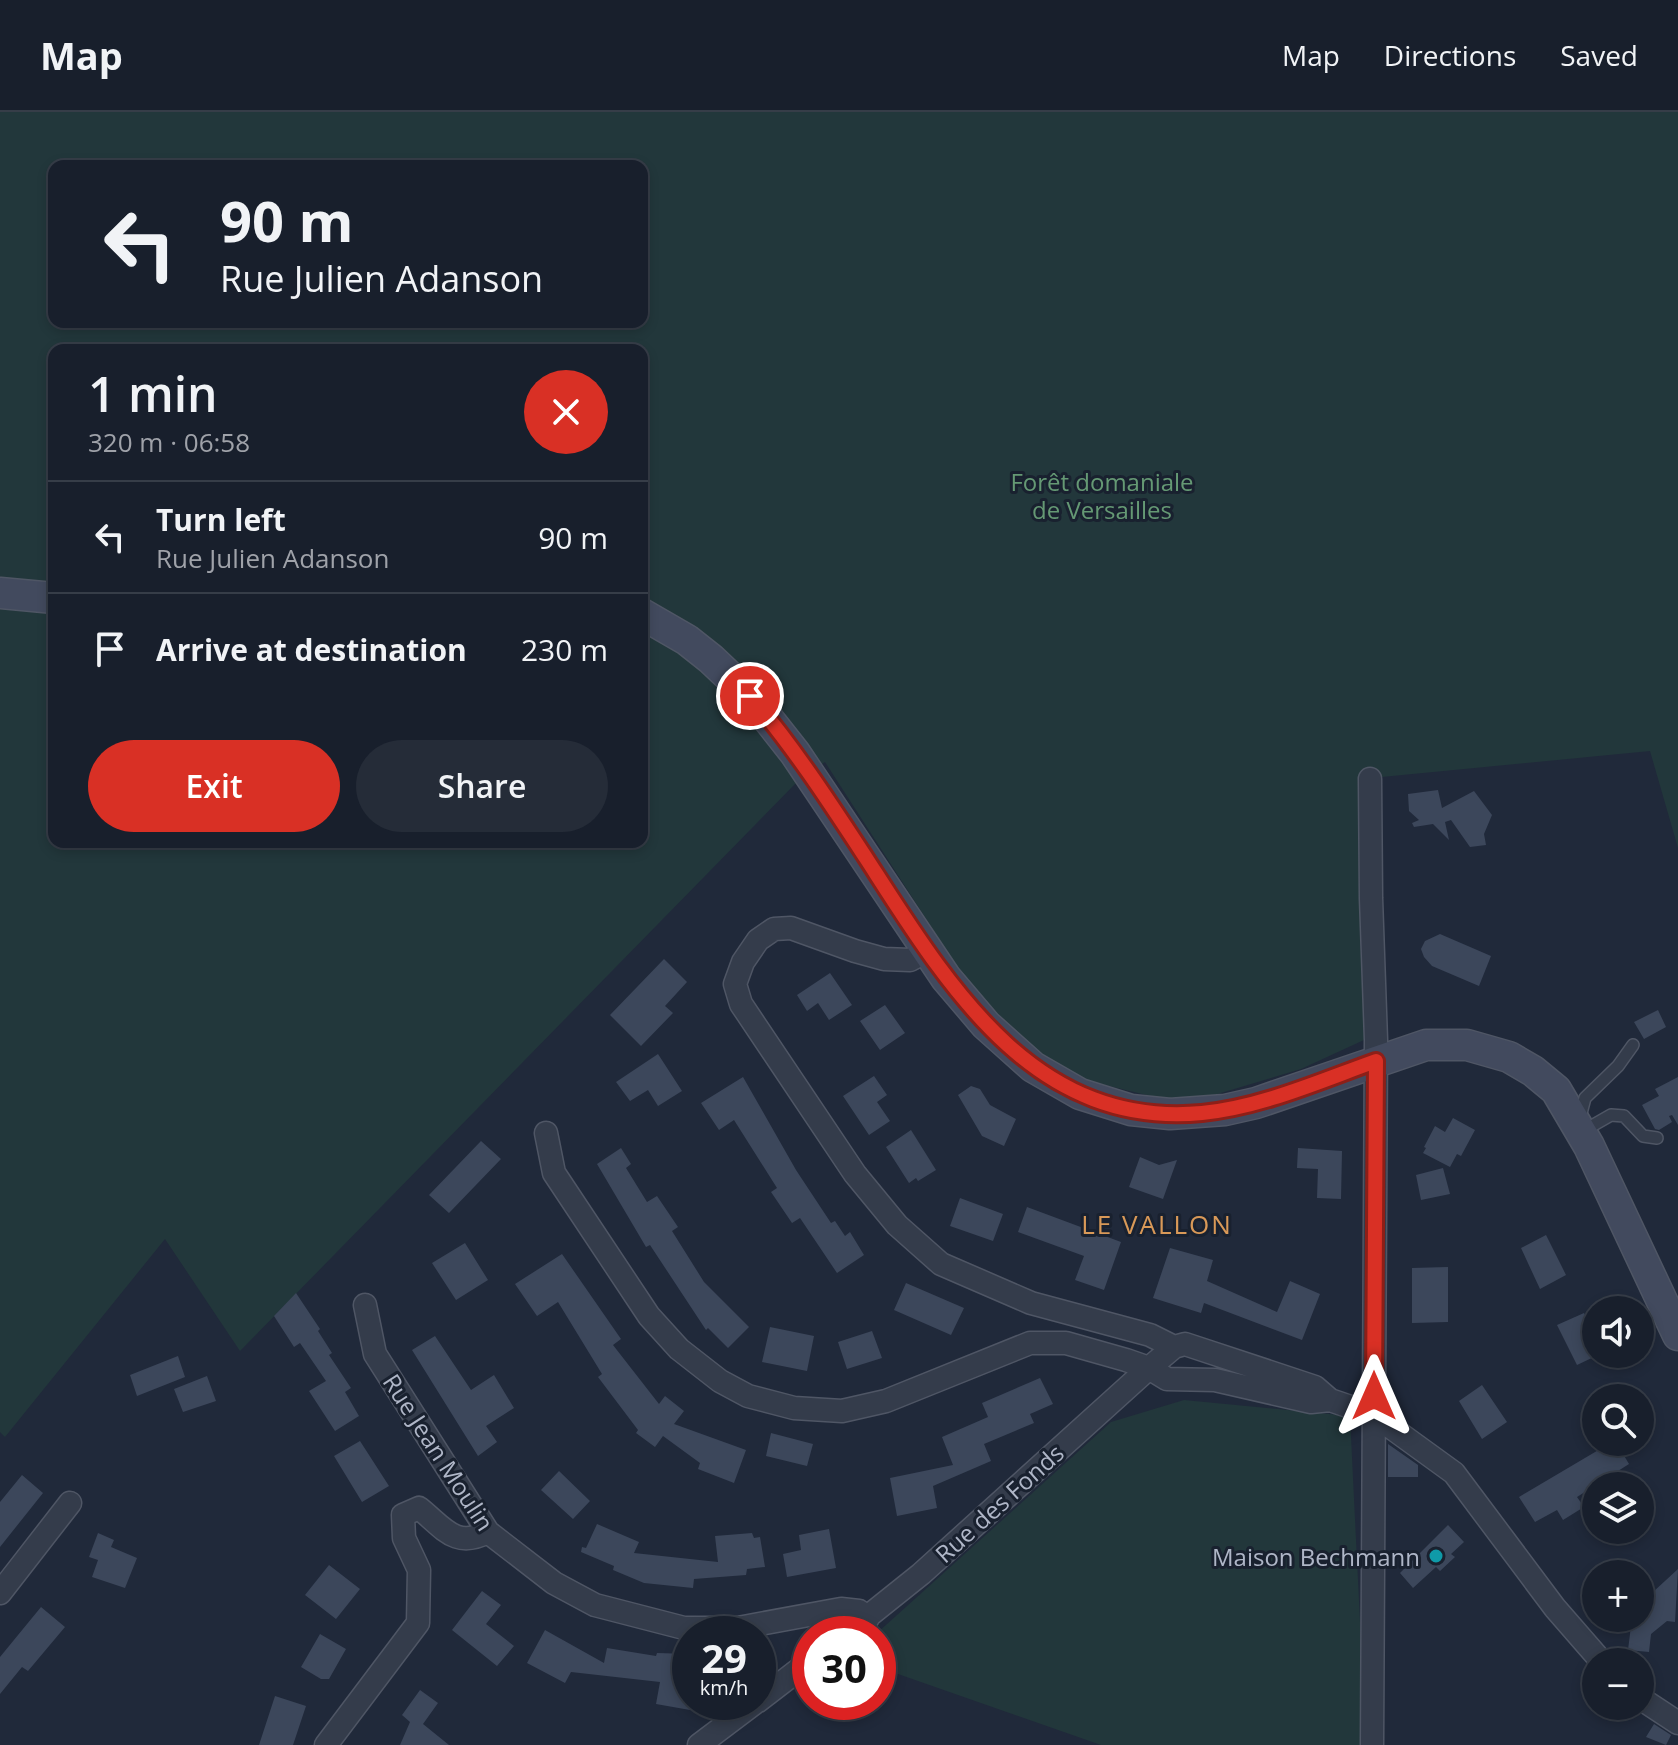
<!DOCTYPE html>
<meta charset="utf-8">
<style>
body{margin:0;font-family:"Open Sans",sans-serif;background:#252c38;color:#f1f3f6;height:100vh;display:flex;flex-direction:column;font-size:30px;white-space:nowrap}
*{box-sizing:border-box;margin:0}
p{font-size:26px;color:#9fa2a9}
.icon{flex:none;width:44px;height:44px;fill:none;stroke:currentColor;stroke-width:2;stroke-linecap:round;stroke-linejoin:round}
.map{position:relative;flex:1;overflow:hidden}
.drawer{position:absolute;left:48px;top:232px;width:600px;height:504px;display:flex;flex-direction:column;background:#181f2c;border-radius:16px;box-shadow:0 4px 12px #0003,0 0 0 2px #363d48}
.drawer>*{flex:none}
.guide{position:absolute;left:48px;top:48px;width:600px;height:168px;border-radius:16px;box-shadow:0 4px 12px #0003,0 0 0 2px #363d48;background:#181f2c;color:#f1f3f6;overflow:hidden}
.fabs{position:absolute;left:1582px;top:1184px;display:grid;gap:16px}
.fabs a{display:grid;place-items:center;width:72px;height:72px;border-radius:50%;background:#181f2c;box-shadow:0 4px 12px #0003,0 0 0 2px #363d48;font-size:40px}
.speed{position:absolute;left:672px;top:1504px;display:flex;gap:16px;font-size:40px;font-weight:700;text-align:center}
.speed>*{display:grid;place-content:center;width:104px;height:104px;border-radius:50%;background:#181f2c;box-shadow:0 4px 12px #0003,0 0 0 2px #363d48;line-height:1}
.speed small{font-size:20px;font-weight:400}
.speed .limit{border:12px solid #d22;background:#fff;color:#111}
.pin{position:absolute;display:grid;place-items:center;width:68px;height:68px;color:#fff;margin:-34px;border:4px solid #fff;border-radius:50%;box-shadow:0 2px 8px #0007}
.me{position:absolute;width:88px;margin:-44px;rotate:0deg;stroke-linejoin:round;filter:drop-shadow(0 0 6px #0008)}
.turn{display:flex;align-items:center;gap:28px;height:168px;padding:0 40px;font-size:36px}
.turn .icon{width:104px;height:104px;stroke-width:2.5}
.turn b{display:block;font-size:56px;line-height:68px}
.round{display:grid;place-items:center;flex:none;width:84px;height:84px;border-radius:42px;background:#252c38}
.head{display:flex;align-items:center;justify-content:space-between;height:136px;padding:0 40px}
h1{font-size:48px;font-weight:600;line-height:60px}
.button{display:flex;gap:16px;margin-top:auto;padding:16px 40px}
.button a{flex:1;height:92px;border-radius:48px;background:#d93025;color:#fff;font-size:32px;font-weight:600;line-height:92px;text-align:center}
.button a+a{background:#252c38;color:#f1f3f6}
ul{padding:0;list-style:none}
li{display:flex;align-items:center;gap:24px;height:112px;padding:0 40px;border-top:2px solid #363d48}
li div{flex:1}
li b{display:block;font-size:30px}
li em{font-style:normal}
header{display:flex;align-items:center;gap:48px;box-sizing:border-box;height:112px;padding:0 40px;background:#181f2c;border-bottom:2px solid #363d48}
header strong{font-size:38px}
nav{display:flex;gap:44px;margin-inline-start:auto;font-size:28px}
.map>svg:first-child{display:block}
</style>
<header>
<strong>Map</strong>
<nav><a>Map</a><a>Directions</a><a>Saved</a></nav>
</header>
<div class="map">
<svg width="1678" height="1633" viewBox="0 0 1678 1633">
<rect width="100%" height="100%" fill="#20293a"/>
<path fill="#22373b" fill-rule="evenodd" d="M0,0H1678V736L1650,639L1361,667L1377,922L1301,957L1184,992L1059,962L970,875L825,650L795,672L240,1239L165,1127L5,1325L0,1320ZM54,54H642V210H54ZM54,238H642V730H54Z
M1184,1288L1350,1304L1366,1633H1101L878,1555L876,1522L1111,1310Z"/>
<path fill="#3c475b" d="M1438,678L1442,696L1474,679L1492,703L1484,722L1486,733L1470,735L1451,708L1445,710L1449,728L1433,712L1414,715L1412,711L1419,708L1409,699L1408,682Z
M1440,822L1491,844L1479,874L1432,854L1424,845L1421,837L1425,829Z
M664,847L687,870L665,894L673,901L641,934L610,903Z
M830,861L852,893L829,908L818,891L807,899L797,883Z
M885,893L905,921L880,938L860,909Z
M1658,898L1666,915L1644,927L1634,910Z
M658,942L682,979L658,994L648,978L630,989L616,970Z
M874,964L887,983L877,990L890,1009L869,1023L843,984Z
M743,965L796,1058L831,1111L835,1109L845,1124L850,1120L864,1143L837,1161L800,1106L792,1111L771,1080L777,1076L734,1008L719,1018L701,991Z
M1678,965V1013L1672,1003L1669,1004L1672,1010L1659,1018L1655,1017L1642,993L1659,984L1655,977Z
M971,974L980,977L990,993L1016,1007L1004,1034L982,1024L958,983Z
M1453,1006L1475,1018L1461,1044L1457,1042L1450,1055L1423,1041L1426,1036L1424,1035L1435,1014L1445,1020Z
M911,1018L936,1058L918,1069L916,1066L909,1071L886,1035Z
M481,1029L501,1047L449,1101L429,1083Z
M621,1036L631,1052L626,1056L647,1090L657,1084L678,1115L672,1119L704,1170L749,1215L728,1236L708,1216L706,1218L650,1133L646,1135L597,1052Z
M1298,1036L1342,1039L1341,1087L1317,1086L1318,1057L1297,1056Z
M1140,1045L1159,1053L1177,1048L1163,1087L1129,1075Z
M1443,1056L1450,1082L1421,1088L1416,1063Z
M960,1086L1003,1102L993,1129L950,1114Z
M1027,1095L1121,1130L1104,1178L1075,1168L1084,1144L1018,1120Z
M1546,1123L1566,1163L1540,1177L1521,1136Z
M465,1131L488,1168L456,1188L432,1151Z
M1170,1136L1213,1148L1207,1169L1277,1200L1290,1169L1320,1182L1302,1228L1204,1191L1201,1201L1153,1186Z
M562,1142L621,1227L613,1233L659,1292L665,1284L684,1299L674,1312L746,1338L734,1371L698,1357L700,1351L663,1324L655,1335L636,1321L638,1318L598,1265L602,1262L558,1190L537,1204L515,1172Z
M1448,1155V1210L1412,1211V1156Z
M906,1171L964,1196L951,1223L894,1198Z
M296,1181L320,1217L318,1219L332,1241L329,1243L351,1276L345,1280L359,1304L335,1319L309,1279L326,1269L300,1231L294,1235L274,1204Z
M1584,1201L1596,1226V1244L1577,1253L1557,1213Z
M770,1215L814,1224L807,1259L762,1250Z
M872,1219L882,1246L847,1257L838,1230Z
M435,1224L471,1278L494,1263L514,1296L486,1314L497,1330L478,1344L412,1238Z
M178,1244L185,1265L137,1284L130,1263Z
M207,1264L216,1289L183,1300L174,1277Z
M1040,1266L1053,1292L1030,1302L1034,1311L984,1332L991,1349L933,1374L937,1396L897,1404L890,1366L953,1353L942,1325L988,1305L982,1291Z
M1482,1273L1507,1310L1482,1327L1459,1289Z
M771,1321L813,1332L807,1354L766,1344Z
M360,1329L389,1374L362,1390L334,1344Z
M1612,1330H1616L1629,1352L1577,1385L1584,1395L1563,1408L1557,1398L1535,1410L1519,1385Z
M1388,1332L1418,1353V1365H1388Z
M559,1359L590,1389L573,1407L541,1378Z
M22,1363L43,1381L0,1435V1390Z
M597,1412L639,1430L634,1441L718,1450L715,1424L752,1421L754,1426L760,1425L765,1455L747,1457L746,1463L694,1467L693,1476L644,1471L613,1458L614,1454L581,1440L582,1435L586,1436Z
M1448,1413L1464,1430L1451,1442L1455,1445L1440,1459L1436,1455L1413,1476L1400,1461Z
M829,1417L836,1456L787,1465L783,1442L801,1438L799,1423Z
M98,1421L114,1428L111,1435L137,1446L125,1476L92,1465L98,1448L89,1445Z
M329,1453L360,1477L336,1507L305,1483Z
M1678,1457L1675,1510L1667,1509L1651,1522L1649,1540L1628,1538L1632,1506H1640V1492Z
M482,1479L501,1493L486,1512L514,1534L497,1554L452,1518Z
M41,1495L65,1515L28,1559L22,1555L0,1582V1545Z
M545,1518L604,1551L607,1536L656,1544L657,1541L690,1542V1598L656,1592L660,1570L571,1560L565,1571L527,1551Z
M320,1522L346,1537L329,1567H321L301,1555Z
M420,1578L438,1591L423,1612L449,1633H400L410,1610L402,1603Z
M275,1584L306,1594L293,1633H259Z
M1654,1612L1671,1623L1666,1633L1646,1625Z"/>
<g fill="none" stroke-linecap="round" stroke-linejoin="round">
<defs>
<path id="service" d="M1580,1005L1585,986L1618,954L1633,933
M1583,1019L1611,1003L1624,1004L1643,1024L1657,1026"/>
<path id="minor" d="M1370,667L1371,786L1376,928L1372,1633
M927,839L910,848L884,847L855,839L791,816L774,817L758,828L743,850L735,872L741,892L855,1062L897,1113L941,1152L1031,1191L1150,1223L1174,1235
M546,1021L554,1061L649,1204L679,1237L720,1269L748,1284L794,1296L842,1299L886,1289L1030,1231H1066L1126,1248L1149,1256L1167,1267L1215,1268L1311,1290L1330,1288
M365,1193L375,1242L488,1420L554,1471L595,1493L684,1516H738L841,1497L859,1499L868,1506
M0,1481L70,1391
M846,1522L921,1462L1149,1256L1174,1235L1185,1232L1315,1275L1330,1288L1374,1303L1454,1361L1555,1496L1602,1550
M1640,1586L1678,1611
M758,1589L810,1549
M326,1633L418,1511L419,1458L404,1426L403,1403L419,1396C444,1416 455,1437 488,1420
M699,1633L756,1590"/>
<path id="secondary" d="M0,481L54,486
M642,502L687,528L711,547L750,584L795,641L946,866L986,913L1033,955L1080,982L1131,998L1170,1002L1225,998L1256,991L1426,933H1467L1509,945L1533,959L1556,978L1589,1034L1678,1223"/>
</defs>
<use href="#service" stroke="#4f5665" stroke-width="14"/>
<use href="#minor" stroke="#4f5665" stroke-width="25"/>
<use href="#secondary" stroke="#4f5665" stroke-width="33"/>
<use href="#service" stroke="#343c4b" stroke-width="11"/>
<use href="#minor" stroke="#343c4b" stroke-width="22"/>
<use href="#secondary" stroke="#424a5e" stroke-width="30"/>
</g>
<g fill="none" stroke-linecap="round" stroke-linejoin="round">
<defs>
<path id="route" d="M750,584C793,634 830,691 866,746C946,870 1032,1017 1202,1001C1262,995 1320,969 1376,949L1374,1284"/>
</defs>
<use href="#route" stroke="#8d1f18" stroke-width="20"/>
<use href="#route" stroke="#d93025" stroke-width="14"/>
</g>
<circle fill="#0f9aa8" stroke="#19212f" stroke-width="3" cx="1436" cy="1444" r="8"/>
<g text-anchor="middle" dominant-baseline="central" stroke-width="6" stroke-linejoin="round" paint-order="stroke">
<g font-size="24" fill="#659974" stroke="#19212f">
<text x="1102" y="369">Forêt domaniale<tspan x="1102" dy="28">de Versailles</tspan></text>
</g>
<g font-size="24" fill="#afb6c7" stroke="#19212f">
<text transform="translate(439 1340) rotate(57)">Rue Jean Moulin</text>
<text transform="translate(999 1391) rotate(-42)">Rue des Fonds</text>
</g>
<g font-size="24" fill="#afb6c7" stroke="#19212f" text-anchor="end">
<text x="1420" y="1444">Maison Bechmann</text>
</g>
<g font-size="26" letter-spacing="2" fill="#d99958" stroke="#19212f">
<text x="1157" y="1112">LE VALLON</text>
</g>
</g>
</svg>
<div class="fabs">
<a><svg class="icon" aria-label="sound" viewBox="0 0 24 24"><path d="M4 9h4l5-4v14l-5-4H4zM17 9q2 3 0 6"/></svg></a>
<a><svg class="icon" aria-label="search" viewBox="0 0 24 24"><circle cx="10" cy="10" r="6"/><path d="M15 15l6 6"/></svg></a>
<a><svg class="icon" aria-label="layers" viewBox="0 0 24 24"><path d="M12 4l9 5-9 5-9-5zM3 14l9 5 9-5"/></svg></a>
<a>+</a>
<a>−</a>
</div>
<div class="speed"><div>29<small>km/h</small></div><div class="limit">30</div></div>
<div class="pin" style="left:750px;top:584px;background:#d93025"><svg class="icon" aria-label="arrive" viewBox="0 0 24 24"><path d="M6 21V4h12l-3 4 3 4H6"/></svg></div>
<svg class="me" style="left:1374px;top:1284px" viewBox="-20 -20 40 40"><path d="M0-17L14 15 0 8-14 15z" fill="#d93025" stroke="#fff" stroke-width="4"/></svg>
<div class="guide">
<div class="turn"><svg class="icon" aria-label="left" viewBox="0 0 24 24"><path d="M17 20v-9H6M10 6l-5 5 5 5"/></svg><div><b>90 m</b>Rue Julien Adanson</div></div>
</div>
<section class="drawer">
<div class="head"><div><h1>1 min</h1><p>320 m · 06:58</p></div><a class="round" style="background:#d93025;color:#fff"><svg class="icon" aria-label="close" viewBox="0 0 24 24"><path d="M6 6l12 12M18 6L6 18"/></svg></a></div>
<ul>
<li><svg class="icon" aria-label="left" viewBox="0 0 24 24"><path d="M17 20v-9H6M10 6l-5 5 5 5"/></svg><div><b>Turn left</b><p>Rue Julien Adanson</p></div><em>90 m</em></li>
<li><svg class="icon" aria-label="arrive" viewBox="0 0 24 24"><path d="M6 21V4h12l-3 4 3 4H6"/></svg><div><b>Arrive at destination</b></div><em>230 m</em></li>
</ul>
<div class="button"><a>Exit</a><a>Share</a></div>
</section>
</div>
